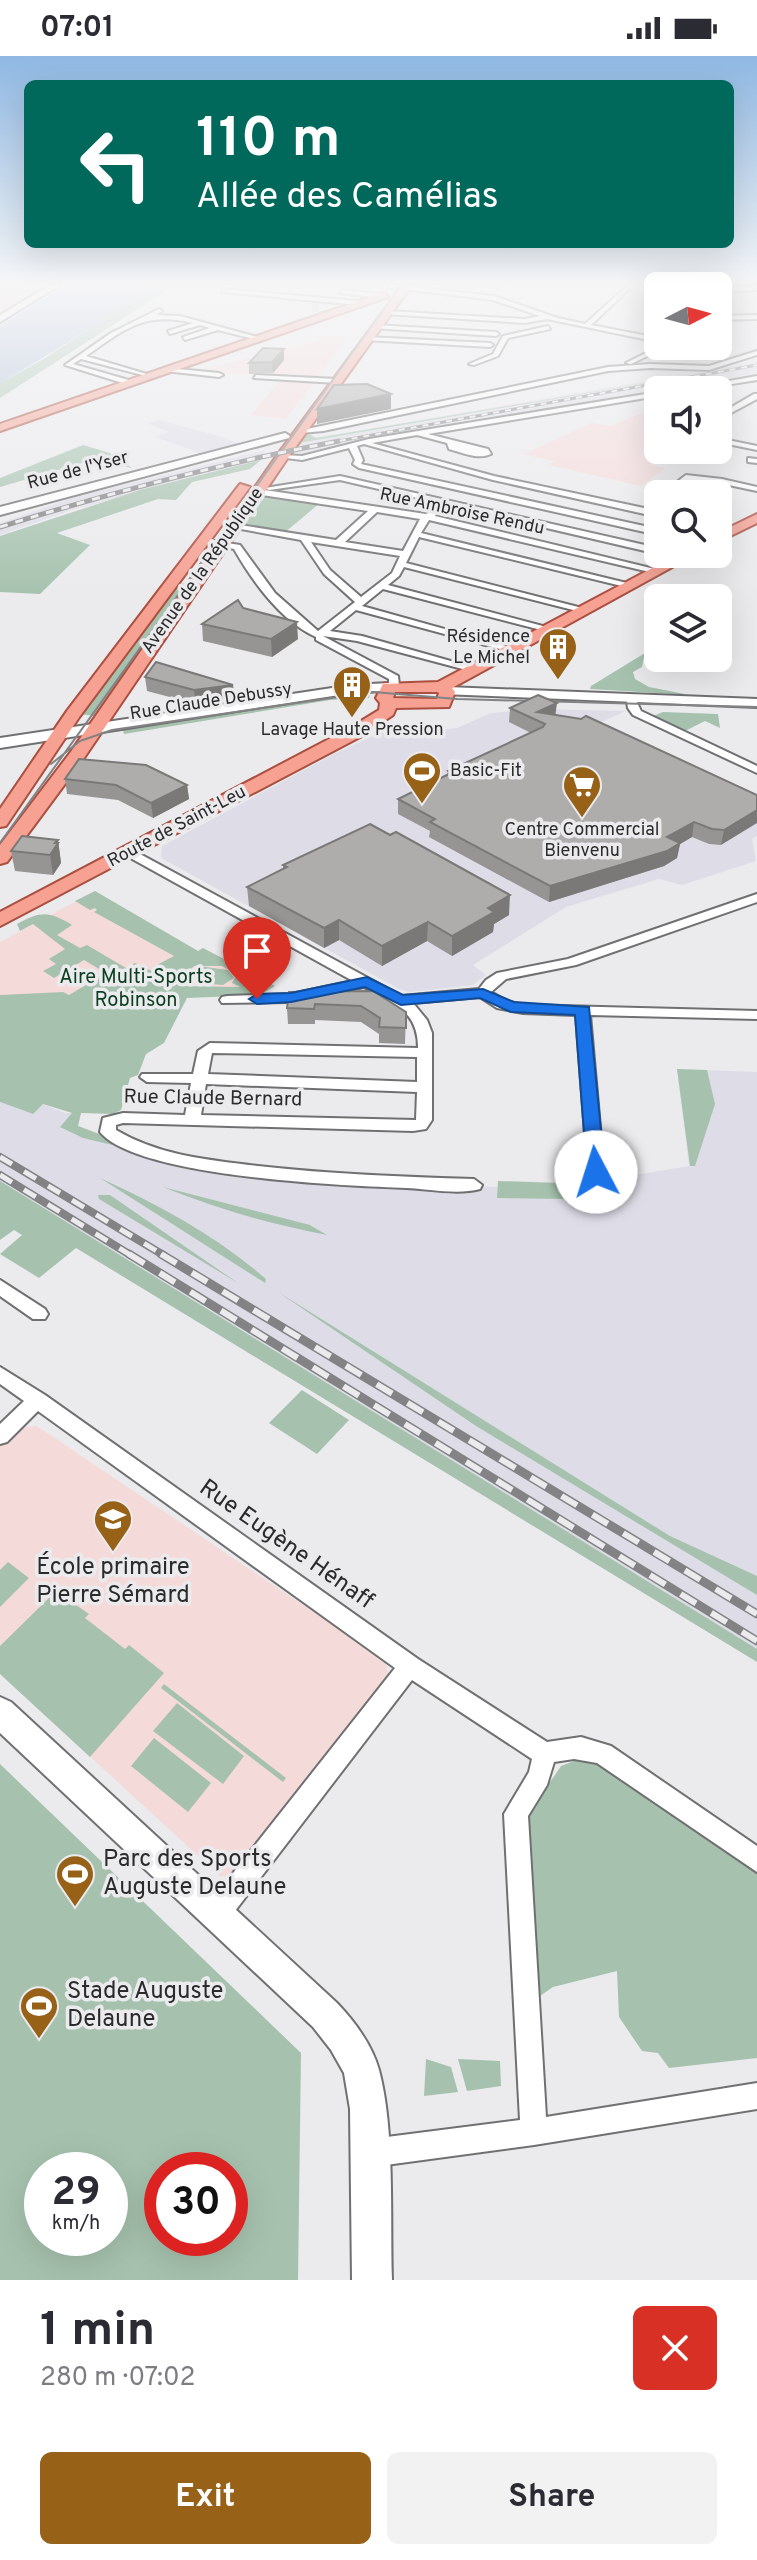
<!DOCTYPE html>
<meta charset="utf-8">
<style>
body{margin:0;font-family:Overpass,sans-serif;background:#f2f2f3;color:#2b2b33;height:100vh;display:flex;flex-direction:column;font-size:30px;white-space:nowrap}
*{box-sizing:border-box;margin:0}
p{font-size:26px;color:#7c7c81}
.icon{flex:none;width:44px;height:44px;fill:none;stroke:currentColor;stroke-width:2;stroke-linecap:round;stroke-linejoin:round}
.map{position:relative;height:2224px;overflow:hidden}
.side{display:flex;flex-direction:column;background:#fff;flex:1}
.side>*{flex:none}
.banner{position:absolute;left:24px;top:24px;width:710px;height:168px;border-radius:12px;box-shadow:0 8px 32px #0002;background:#00695c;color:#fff;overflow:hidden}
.needle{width:52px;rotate:84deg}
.fabs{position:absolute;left:644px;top:216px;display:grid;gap:16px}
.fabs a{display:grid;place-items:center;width:88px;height:88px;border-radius:12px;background:#fff;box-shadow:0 8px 32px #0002;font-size:40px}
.speed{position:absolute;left:24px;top:2096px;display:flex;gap:16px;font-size:40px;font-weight:700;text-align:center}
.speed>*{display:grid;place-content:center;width:104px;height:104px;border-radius:50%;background:#fff;box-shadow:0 8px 32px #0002;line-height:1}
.speed small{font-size:20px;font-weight:400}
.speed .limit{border:12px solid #d22;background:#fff;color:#111}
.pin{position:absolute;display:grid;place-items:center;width:68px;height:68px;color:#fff;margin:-82px -34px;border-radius:50% 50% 50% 0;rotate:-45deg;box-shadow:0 0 8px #0007}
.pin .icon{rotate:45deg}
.me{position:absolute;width:88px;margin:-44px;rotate:355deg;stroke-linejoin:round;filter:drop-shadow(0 0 6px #0008)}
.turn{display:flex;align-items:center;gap:28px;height:168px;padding:0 40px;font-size:36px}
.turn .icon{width:104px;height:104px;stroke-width:2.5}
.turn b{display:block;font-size:56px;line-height:68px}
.round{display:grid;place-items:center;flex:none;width:84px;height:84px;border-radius:12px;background:#f2f2f3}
.head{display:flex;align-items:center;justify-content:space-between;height:136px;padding:0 40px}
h1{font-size:48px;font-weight:700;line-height:60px}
.button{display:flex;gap:16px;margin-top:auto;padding:16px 40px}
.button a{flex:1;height:92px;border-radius:12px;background:#976218;color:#fff;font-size:32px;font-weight:700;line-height:92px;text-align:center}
.button a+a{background:#f2f2f3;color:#2b2b33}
.status{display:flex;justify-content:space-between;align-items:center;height:56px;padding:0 40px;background:#fff;direction:ltr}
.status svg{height:22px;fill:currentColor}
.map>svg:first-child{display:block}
</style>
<div class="status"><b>07:01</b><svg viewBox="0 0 49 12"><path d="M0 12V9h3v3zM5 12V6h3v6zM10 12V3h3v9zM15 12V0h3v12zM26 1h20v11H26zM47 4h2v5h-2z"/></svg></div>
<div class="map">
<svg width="757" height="2224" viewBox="0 0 757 2224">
<rect width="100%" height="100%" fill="#ebebee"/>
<path fill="#dedde7" d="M757,306V317L702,328L370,382L298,400L294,397L299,386L333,379Z
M159,364L223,381L238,388L200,397L155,381L169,376L148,368Z
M265,394L261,404L75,453L0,479V467L75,441Z
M537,653L626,655L593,670L757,747V780L752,783L756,805L682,829L659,823L566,851L473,909L486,919L473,929L410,936L399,933L161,802L162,790L334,698L375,679L397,672L426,675L457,672L491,657Z
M677,1013L757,1016V1605L0,1138V1046L32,1058L43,1048L65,1057H81L78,1070L191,1110L328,1128L498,1131V1125L558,1126L577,1121L581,1128L689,1110Z"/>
<path fill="#f5dada" d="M0,229L2,230L47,231L0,258Z
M319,280L347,281L317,322L195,315L323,284L316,281Z
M280,324L313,327L286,363L251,359Z
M658,350V366L651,370L658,372V394H672L651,409L665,412L641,430L549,409L554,405L524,398L591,367L611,370Z
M95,835L198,895L203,892L254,919L237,933L174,927L76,942L0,943V886Z
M37,1370L386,1605L388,1618L229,1821L220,1820L0,1618V1390L20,1372Z"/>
<path fill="#a6c2ae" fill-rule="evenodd" d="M157,229H175L0,342V327L42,304Z
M711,316L298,387L303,380L309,378L316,382Z
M83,389L110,397L132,412L92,404L0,431V422Z
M261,404L250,413L192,426L176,444L158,443L57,477L90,489L40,538L0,536V480L140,434Z
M271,439L320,447L284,477L245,469L265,440Z
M174,527L190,528L97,660L77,658Z
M645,597L642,611L633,616L635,623L649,631L690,639L590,633L591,630Z
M371,634L369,642L330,644L124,678L122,670Z
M663,656L718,658L720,672L705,665L685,675L653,660Z
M95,835L198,895L203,892L275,930L260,939L187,942L164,987L146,998L138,1019L130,1022L121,1054L113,1058L81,1057L78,1070L154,1099L83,1082L60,1071L72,1057L43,1048L33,1058L0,1046V939L63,936L69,939L106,917L84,904L54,922L43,915L56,908L49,903L65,893L33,868L20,875L17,868C41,855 49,855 72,869L57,879L80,892L87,889L126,912L135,907L183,930L240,931L232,927L237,918L222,910H194L190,914L192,925L188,928L171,922L153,911L174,900L94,856L97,854L95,852L90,854L75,845Z
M198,910L228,914L234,922L223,929L198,927L192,915Z
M677,1013L707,1014L715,1048L695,1110H690Z
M100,1122C160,1149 216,1180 266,1223L265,1227Z
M0,1125L757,1593V1606L76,1192L39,1222L0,1198L22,1179L14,1174L0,1184Z
M498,1125L581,1128L582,1135L566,1143L497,1142Z
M163,1131L310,1169L327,1179C269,1168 217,1153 163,1131Z
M98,1139H110L238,1227L99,1143Z
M278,1236L670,1480L757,1520V1539L476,1370Z
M302,1334L349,1364L317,1398L269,1367Z
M8,1506L29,1522L0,1551V1514Z
M56,1535L89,1558L85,1562L125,1593L129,1589L164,1617L90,1701L0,1618V1590Z
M164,1628L286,1722L283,1726L161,1632Z
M177,1647L244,1700L223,1728L153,1675Z
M154,1682L211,1727L188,1756L131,1710Z
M579,1703L599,1708L757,1817V2002L669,2012L658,1997L642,1995L619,1961L617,1915L553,1931L540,1940L525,1763L561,1710Z
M0,1708L301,1997L298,2224H0ZM42,2114H110V2182H42ZM162,2114H230V2182H162Z
M426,2003L451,2011L458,2036L424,2040Z
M458,2003L500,2005L501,2030L467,2035Z"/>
<path fill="#abbed8" d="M66,229H157C106,263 55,295 0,327V270Z"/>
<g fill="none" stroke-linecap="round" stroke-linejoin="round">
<path stroke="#c5c5c7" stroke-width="7" stroke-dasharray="7 3" stroke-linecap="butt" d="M312,251L321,252"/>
<defs>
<path id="street" d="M661,229H667L668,230H662Z
M405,230L494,240L558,262L585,268L626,231L628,234L591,269L658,282V286L547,263L525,267L385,258L387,255L525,263L540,260L493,244L403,233Z
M757,230V234L718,236V232Z
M224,233L357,245L360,247L357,249L222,236Z
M342,234L380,238L383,240L380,242L340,237Z
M159,253L162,255L157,259L180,260L261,282L258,284L218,274L185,284L183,281L210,272L200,269L170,278L168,275L193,267C144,255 125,273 86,300L150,319V321L81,303L73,308L132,325L129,329L65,309L111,277Z
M757,259V263L718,264V260Z
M375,269L496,276L499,278L496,280L373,272Z
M548,270L550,273L508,282L498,300L474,309L469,308L493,298L503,280Z
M367,281L490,287L493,289L490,291L365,284Z
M660,290H668L631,308L626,307Z
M757,295V299L709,314L650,312L608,315L323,375L301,377L297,375L608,311L650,308L709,310Z
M167,312L219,317L223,319L219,321L165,315Z
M256,319L337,323L341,325L337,327L254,322Z
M757,320V324L695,334H678Z
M658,336V340L428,378L488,393L491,398C478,404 463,397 449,393L447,387L417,379L372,387L494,420L658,455V461L493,424L364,388L357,390L363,404L361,408L658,473V479L359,412L353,408L355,404L349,392L302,404L278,401L282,399L302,400L369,383Z
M754,338H757V343L718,364V359Z
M718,382L757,390V394L718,386Z
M748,402L757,403V407L748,406Z
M686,419L722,423L757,431V435L724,428L710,438H701L715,427L691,424L678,433L690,438L669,436V432Z
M340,420L658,492V498L340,424L269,434L265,432Z
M258,433L426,458L432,455L436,458L435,460L663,515L658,518L429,464L421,477L635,529L630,532L419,481L406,507L590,554L585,557L404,511L399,520L388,529L554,573L549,576L383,533L362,550L516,593L511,596L356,554L330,575L362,580L479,613L474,616L357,585L323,580L398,620L399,630L394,633L389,630V623L316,584V581C281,565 253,526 234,493L197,486L201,483L240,489L275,537L318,575L355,546L324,518L301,484L230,471L234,468L336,484L368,455L255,438L254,436ZM377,456L420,463L403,495L345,486ZM311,486L400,500L392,517L361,541L330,514Z
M718,468L736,472L737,474L733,477L718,474Z
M665,498H682L688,501L683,504Z
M626,640H634L641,655L757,710V717L633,659L628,652Z
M129,792L401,940L479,933L486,924L497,917L568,903L757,838V846L576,909L506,923L491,936L506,945L523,949L757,955V963L590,959L604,1116L596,1122L588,1116L576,959L523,957L497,952L480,941L413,947L427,964L432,977V1064L426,1073L413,1075L123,1067L116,1069V1074C160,1100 209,1104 258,1110C330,1118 402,1121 474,1123L482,1129L480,1133C458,1139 428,1133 406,1132C345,1130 137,1121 100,1076L103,1062L123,1057L185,1059L191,1027L147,1026L140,1021L142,1018H193L198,995L210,987L418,992C418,954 393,947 364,931L291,946L222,947L220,944L222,941L227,940L291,938L353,925L125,799V793ZM212,997L417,1001V1026L208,1018ZM206,1028L417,1036L416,1064L201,1059Z
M0,1224L45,1253L48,1258L45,1263H33L0,1240Z
M0,1311L45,1339L418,1603L547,1686L581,1681L611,1690L757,1790V1816L597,1707L574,1703L554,1706L547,1729L528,1760L546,2061L757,2027V2053L534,2089L371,2111L361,2107L357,2097L361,2087L371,2083L520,2064L504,1758L529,1716L532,1703L412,1624L225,1868L216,1871L207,1868L204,1859L207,1850L395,1612L38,1355L7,1386L0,1388V1368L24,1345L0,1328Z"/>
<path id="secondary" d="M50,229H60L0,266V259Z
M429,229L391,232L387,230L388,229Z
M285,377L290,380L289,382L0,459V451Z
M389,627L396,631L394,634L352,637L0,692V682L352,629Z
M447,631L757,643V651L442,638V632Z
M0,1641L11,1646L337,1947C355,1966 372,1989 379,2014C395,2073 390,2162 392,2224H352L350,2053L344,2017L331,1994L313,1971L0,1677Z"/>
<path id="primary" d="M403,229H412L287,403L82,705L7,806L0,808V789L70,697L278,398Z
M385,236L388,241L0,375V368Z
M240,428L250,431L80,660L6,770L0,771V753L67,655Z
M757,458V467L718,486V477Z
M679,498H696L452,632L455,636L449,651L396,652L393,659L360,681L0,870V856L348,673L379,654L380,647L376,642L383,628L438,626ZM395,636H437L439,637L437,643L393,642Z"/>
</defs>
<use href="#street" stroke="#707072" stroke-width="4"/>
<use href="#secondary" stroke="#707072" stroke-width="4"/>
<use href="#primary" stroke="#ab4f40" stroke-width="4"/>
<use href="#street" fill="#fff" fill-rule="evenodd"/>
<use href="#secondary" fill="#fff" fill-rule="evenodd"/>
<use href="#primary" fill="#f6a192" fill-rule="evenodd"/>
<path stroke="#838385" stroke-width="2" d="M51,708L80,685L112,674L373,636L457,643L757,651
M0,787L401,229"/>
<defs>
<path id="rail-far3" d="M328,387L757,309"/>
<path id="rail-far2" d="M0,471C112,436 224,407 339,385"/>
<path id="rail-far1" d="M0,1101L165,1200
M0,1119L132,1200"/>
<path id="rail" d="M129,1198L757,1585
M161,1198L757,1558"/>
</defs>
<use href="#rail-far3" stroke="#838385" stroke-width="3"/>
<use href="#rail-far2" stroke="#838385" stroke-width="5"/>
<use href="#rail-far1" stroke="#838385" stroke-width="8"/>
<use href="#rail" stroke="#838385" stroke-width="9"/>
<use href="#rail-far3" stroke="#ebebee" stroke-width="2" stroke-dasharray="6" stroke-linecap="butt"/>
<use href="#rail-far2" stroke="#ebebee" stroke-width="3" stroke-dasharray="8" stroke-linecap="butt"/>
<use href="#rail-far1" stroke="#ebebee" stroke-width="5" stroke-dasharray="14" stroke-linecap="butt"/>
<use href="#rail" stroke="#ebebee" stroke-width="6" stroke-dasharray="18" stroke-linecap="butt"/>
</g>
<path fill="#969594" d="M284,293V304L273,317L249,318V307Z
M243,552L298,583L272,601L203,585L202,568Z
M145,621L233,629L234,643L196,648L147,635Z
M510,652L556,659L757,739L721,789L709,788L692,781L680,788L677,802L664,810L549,846L429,781L430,775L398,758V743L447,719L448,715L531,677L509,666Z
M65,723L187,729L189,743L153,762L118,744L67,738Z
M58,784L61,807L53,819L15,815L11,795Z
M283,809L509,859L494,868L493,876L452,900L427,885L382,910L339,884L324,892L249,850L247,831L283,813Z
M289,936L406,956L405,988L379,987V978L361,966L315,964V968H288L287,952Z"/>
<path fill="#7a7978" d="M284,293V304L273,317L272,306Z
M391,338V353L317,368V353Z
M297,566L298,583L272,601L271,583Z
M233,629L234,643L196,648L194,634Z
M557,647L555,662L537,656Z
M187,729L189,743L153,762L151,747Z
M757,754V767L721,789L724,774Z
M694,766L692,781L680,788L677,802L664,810L549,846L550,830L667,781Z
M58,784L61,807L53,819L50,799Z
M510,839L509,859L494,868L493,876L452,900V880L488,852Z
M339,864V884L324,892V872Z
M428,866L427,885L382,910V890Z"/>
<path fill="#afadac" stroke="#7a7978" stroke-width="2" d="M263,292L284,293L272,306L249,307Z
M367,328L391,338L317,353L334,329Z
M238,544L243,552L297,566L271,583L202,568Z
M156,606L233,629L194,634L145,621Z
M538,639L557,647L537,656L581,663L586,660L757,739V754L724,774L712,773L694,766L667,781L680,787L667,795L550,830L430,766L435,763L398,743L451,717L448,715L543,671L545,668L510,652Z
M79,703L146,709L187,729L151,747L116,729L65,723Z
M370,768L390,779L396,776L510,839L488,852L494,856L452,880L428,866L382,890L339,864L324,872L247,831L287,811L283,809Z
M22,780L58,784L55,787H58L50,799L11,795Z
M373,935L406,956V972L379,971L380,962L361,950L315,948L314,953L287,952L289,936Z"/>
<linearGradient id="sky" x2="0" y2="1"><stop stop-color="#8fb8e2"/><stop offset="0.42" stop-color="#f6f6f7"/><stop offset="1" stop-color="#f6f6f7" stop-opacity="0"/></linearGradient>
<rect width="757" height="540" fill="url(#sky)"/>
<path fill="#1a73e8" stroke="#114b97" stroke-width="2" d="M367,921L403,939L483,933L514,946L589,951L605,1116L603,1121H590L587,1116L575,959L511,956L480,942L401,949L365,931L291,946L257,948L249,943L257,938L291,937Z"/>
<defs>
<symbol id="building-pin" viewBox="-11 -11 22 30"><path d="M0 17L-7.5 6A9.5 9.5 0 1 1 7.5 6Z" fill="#976218" stroke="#ebebee"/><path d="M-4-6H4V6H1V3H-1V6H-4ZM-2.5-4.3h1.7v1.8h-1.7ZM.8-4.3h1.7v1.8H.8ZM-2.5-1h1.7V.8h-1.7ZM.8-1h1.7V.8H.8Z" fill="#fff"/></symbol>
<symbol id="stadium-pin" viewBox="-11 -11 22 30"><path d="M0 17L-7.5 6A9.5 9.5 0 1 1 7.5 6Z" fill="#976218" stroke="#ebebee"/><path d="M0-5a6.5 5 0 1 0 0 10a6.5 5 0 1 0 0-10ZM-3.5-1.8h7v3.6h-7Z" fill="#fff"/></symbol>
<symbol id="supermarket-pin" viewBox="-11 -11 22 30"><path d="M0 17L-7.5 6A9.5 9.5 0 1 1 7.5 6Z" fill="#976218" stroke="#ebebee"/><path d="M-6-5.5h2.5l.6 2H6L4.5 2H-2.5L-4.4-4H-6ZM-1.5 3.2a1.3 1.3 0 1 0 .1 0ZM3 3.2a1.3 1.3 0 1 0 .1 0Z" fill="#fff"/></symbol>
<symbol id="school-pin" viewBox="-11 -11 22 30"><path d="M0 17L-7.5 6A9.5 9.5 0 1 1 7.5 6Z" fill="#976218" stroke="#ebebee"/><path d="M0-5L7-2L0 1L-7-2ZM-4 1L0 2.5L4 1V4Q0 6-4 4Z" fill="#fff"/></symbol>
</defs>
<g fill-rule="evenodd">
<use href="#building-pin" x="536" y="569" width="44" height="60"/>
<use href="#building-pin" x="330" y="607" width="44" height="60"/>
<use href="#stadium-pin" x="400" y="693" width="44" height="60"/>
<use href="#supermarket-pin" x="560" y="707" width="44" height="60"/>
<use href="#school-pin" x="91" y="1441" width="44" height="60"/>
<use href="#stadium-pin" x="53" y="1796" width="44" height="60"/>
<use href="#stadium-pin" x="17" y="1928" width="44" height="60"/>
</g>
<g text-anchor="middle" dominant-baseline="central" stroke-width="7" stroke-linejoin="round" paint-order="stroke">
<g font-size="18" fill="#2b2b2c" stroke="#ebebee">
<text transform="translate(78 415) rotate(-15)">Rue de l'Yser</text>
<text transform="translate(462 456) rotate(12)">Rue Ambroise Rendu</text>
<text transform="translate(203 515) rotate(-55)">Avenue de la République</text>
<text transform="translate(211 646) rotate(-9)">Rue Claude Debussy</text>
<text transform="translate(177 771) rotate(-28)">Route de Saint-Leu</text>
</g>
<g font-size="18" fill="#2b2b2c" stroke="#ebebee">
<text x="530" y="581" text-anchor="end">Résidence<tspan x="530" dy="21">Le Michel</tspan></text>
<text x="352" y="674">Lavage Haute Pression</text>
<text x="450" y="715" text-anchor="start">Basic-Fit</text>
<text x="582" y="774">Centre Commercial<tspan x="582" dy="21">Bienvenu</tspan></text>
</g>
<g font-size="20" fill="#0b3e21" stroke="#ebebee">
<text x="136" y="922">Aire Multi-Sports<tspan x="136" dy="23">Robinson</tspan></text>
</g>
<g font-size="20" fill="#2b2b2c" stroke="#ebebee">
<text transform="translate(213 1043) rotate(1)">Rue Claude Bernard</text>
</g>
<g font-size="24" fill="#2b2b2c" stroke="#ebebee">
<text transform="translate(286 1489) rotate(35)">Rue Eugène Hénaff</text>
</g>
<g font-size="24" fill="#2b2b2c" stroke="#ebebee" text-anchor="start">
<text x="113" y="1512" text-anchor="middle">École primaire<tspan x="113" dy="28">Pierre Sémard</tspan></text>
<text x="103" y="1804">Parc des Sports<tspan x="103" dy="28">Auguste Delaune</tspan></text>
<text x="67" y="1936">Stade Auguste<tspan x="67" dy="28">Delaune</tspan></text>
</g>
</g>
</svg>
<div class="fabs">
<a><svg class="needle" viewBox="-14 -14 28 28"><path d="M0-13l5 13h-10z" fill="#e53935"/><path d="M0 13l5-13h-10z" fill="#7c7c81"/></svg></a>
<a><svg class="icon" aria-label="sound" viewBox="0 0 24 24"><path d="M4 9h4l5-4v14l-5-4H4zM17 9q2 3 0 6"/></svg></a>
<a><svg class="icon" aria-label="search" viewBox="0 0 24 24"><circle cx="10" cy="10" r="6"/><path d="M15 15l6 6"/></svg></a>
<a><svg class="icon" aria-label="layers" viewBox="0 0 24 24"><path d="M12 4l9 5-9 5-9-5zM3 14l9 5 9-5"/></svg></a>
</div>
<div class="speed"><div>29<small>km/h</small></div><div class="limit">30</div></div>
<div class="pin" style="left:257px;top:943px;background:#d93025"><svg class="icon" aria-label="arrive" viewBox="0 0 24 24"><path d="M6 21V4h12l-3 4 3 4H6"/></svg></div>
<svg class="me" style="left:596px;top:1116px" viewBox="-20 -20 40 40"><circle r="19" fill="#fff"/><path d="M0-13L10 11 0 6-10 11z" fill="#1a73e8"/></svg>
<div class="banner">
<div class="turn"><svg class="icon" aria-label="left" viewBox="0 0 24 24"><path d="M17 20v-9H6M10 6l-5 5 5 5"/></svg><div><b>110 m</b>Allée des Camélias</div></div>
</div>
</div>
<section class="side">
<div class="head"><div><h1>1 min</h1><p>280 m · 07:02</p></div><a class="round" style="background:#d93025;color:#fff"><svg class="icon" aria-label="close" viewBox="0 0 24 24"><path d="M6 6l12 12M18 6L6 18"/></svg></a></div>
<div class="button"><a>Exit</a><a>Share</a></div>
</section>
